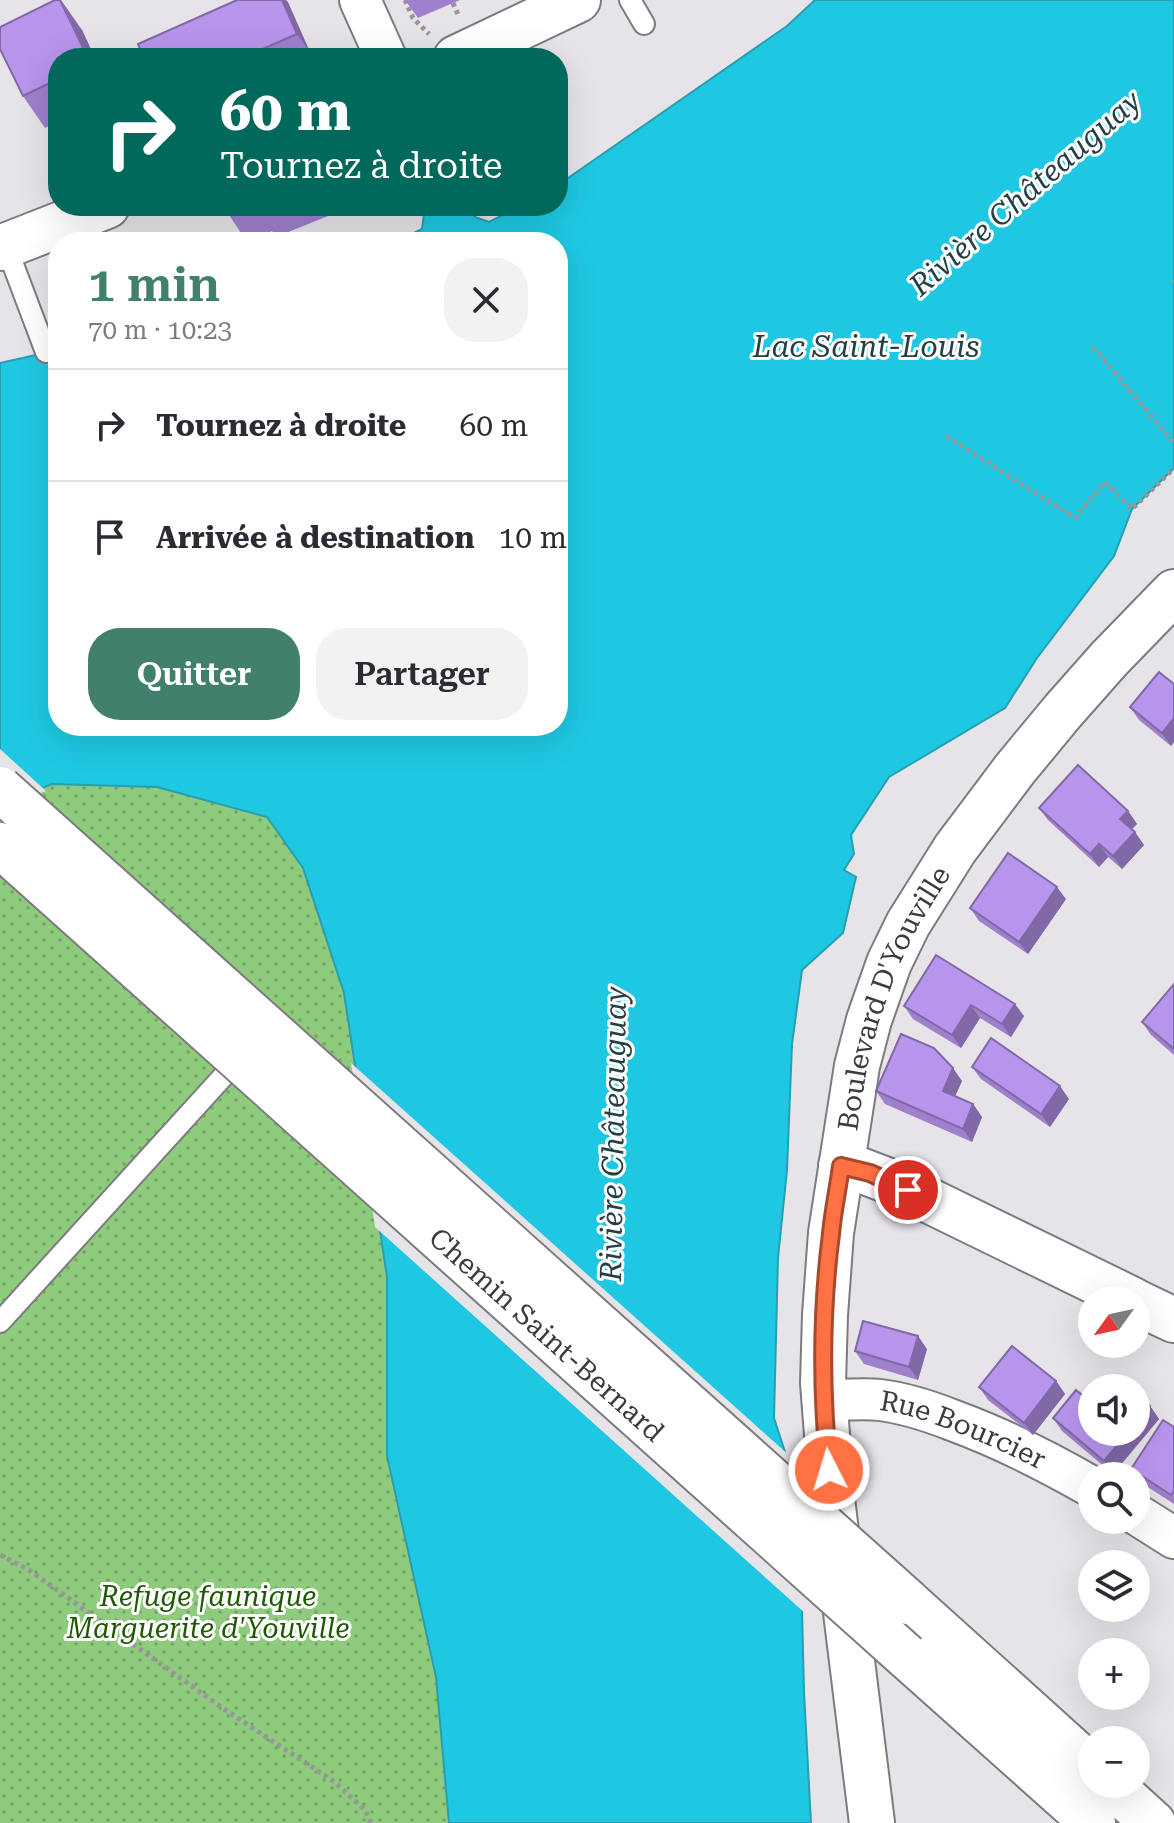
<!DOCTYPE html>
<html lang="fr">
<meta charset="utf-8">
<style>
body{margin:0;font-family:"Roboto Serif",serif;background:#f2f2f3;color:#2b2b33;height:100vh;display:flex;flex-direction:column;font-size:30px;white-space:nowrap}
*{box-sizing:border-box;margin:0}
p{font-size:26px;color:#7c7c81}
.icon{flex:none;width:44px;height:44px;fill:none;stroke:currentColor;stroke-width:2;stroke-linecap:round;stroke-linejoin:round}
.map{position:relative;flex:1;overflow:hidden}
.details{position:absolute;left:48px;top:232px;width:520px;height:504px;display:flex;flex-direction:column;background:#fff;border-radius:32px;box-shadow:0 8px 32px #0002}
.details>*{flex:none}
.guide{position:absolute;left:48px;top:48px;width:520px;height:168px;border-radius:32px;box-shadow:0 8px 32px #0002;background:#00695c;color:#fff;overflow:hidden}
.needle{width:52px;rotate:237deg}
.tools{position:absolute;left:1078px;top:1286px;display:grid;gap:16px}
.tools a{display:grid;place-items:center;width:72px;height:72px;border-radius:50%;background:#fff;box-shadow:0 8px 32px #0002;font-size:40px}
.pin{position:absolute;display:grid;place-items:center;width:68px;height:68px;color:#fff;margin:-34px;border:4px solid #fff;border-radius:50%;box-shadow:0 2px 8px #0007}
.me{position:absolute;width:88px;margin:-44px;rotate:355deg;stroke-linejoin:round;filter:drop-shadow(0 0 6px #0008)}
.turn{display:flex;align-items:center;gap:28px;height:168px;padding:0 40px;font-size:36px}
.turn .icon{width:104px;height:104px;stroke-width:2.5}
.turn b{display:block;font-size:56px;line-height:68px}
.round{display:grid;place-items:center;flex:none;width:84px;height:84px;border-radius:32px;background:#f2f2f3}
.summary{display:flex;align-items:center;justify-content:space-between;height:136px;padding:0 40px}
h1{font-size:48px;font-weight:600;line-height:60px;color:#41806d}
.cta{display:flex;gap:16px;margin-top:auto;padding:16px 40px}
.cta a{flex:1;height:92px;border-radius:32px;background:#41806d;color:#fff;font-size:32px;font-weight:600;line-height:92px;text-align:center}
.cta a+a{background:#f2f2f3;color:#2b2b33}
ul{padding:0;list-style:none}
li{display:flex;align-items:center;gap:24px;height:112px;padding:0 40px;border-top:2px solid #e1e1e2}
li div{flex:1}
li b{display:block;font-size:30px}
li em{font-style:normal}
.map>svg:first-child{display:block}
</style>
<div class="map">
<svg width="1174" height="1823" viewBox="0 0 1174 1823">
<defs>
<pattern id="park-dots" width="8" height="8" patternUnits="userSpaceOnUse" patternTransform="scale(2)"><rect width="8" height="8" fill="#8ecb7c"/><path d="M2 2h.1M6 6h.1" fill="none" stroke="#75a667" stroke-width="1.8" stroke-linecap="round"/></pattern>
</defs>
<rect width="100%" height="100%" fill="#e6e4e9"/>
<path fill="url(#park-dots)" d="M52,784L157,787L267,817L303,868L344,993L387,1277V1456L436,1677L449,1823H0V805Z"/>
<path fill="#1fc8e2" stroke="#289eb0" stroke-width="2" d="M815,0H1174V468L1132,509L1114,556L1037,658L1005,708L889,777L851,835L854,854L844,870L856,877L843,933L802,970L792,1044L787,1170L778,1258L774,1418L785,1452L802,1610L804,1692L811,1823H449L436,1677L387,1456V1277L344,993L303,868L267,817L157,787L52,784L0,805V363L58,350V726H558V242H396L422,229L425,206H470L475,217L489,222L521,206H558V185L787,26Z"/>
<path fill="#e6e4e9" d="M0,749L46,791L0,809Z
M351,1063L790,1456L806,1614L375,1227Z"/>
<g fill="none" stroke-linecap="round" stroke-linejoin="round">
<defs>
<path id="service" d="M630,0L644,24
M6,246L46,352
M0,1322L239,1059"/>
<g id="minor">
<path d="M360,0L386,58"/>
<path id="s1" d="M824,1401C843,1400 862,1398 880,1400C905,1403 929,1411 952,1420C1001,1438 1047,1461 1092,1487"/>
<path d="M1136,1514L1174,1538"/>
</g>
<g id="tertiary">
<path d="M456,58L578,0"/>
<path d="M0,248L107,206"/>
<path d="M841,1166L860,1170L889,1181L1133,1300"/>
<path d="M1136,1302L1174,1320"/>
<path d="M908,1602L1092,1768"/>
<path d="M906,1656L1093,1823"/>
<path d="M1110,1784L1153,1823"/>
<path id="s2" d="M872,1823L832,1499L823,1383L825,1315L831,1233L857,1066L869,1020L889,963L908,924L955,849L1015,769L1063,711L1109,659L1174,592"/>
</g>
</defs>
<use href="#service" stroke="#7d7b7f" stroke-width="24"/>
<use href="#minor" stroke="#7d7b7f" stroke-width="44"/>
<use href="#tertiary" stroke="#7d7b7f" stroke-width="48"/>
<path stroke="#979699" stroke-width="5" stroke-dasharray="4 4" stroke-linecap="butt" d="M405,0L413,18L429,34
M453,3L459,17
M1173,281L1174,282
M1093,347L1174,443
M946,436L1075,518L1105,482L1132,509L1174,468
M0,1555L29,1570L221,1707L333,1781L365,1810L371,1823"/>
<use href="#service" stroke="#fff" stroke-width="20"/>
<use href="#minor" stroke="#fff" stroke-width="40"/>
<use href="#tertiary" stroke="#fff" stroke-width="44"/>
<defs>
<g id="tertiary-bridge">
<path d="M0,789L908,1602"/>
<path id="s3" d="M0,845L906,1656"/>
</g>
</defs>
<use href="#tertiary-bridge" stroke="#7d7b7f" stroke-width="48" stroke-linecap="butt"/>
<use href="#tertiary-bridge" stroke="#fff" stroke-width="44"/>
</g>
<path fill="#9e80cc" d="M237,0H286L310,52L297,58H144Z
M405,0H460L418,18Z
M82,30L95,58H58V122L45,128L23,96Z
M223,206H353L276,237L272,231L247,242Z
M1159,672L1171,746L1139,720L1130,707Z
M1039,808L1128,811L1137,824L1132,829L1144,845L1122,869L1108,857L1099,867L1048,820Z
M1066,899L1028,954L979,921L970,908Z
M936,955L1024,1016L1011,1037L980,1018L961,1048L913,1019L904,1006Z
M1174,984V1055L1151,1035L1142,1022Z
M972,1067L1069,1099L1050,1127L981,1079Z
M962,1081L955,1096L973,1104L982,1117L972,1142L885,1104L876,1091Z
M927,1349L918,1380L864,1364L855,1351Z
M1056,1381L1065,1394L1033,1435L988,1400L979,1387Z
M1150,1406L1159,1419L1113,1474L1062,1431L1053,1418L1092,1432Z
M1174,1427V1504L1140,1482L1131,1469Z"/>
<path fill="#8168a6" d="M61,0L82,30L95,58H88Z
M282,0H286L288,2L310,52L297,34Z
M1174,718V742L1171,746L1162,733Z
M1128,811L1137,824L1129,832L1120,819Z
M1135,832L1144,845L1122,869L1113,856Z
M1099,844L1108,857L1099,867L1090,854Z
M1057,887L1066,899L1028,954L1019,942Z
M1015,1004L1024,1016L1011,1037L1002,1024Z
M971,1005L980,1018L961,1048L952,1035Z
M953,1068L962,1081L952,1103L943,1091Z
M1060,1086L1069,1099L1050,1127L1041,1114Z
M973,1104L982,1117L972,1142L963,1129Z
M918,1336L927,1349L918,1380L909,1367Z
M1056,1381L1065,1394L1033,1435L1024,1423Z
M1150,1406L1159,1419L1113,1474L1104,1461L1128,1432H1136V1423Z"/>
<path fill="#b895ed" stroke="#8168a6" stroke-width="2" d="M55,0H60L88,58H58V79L23,96L0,49V27Z
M237,0H282L297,34L242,58H144L138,44Z
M1159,672L1174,684V718L1162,733L1130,707Z
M1078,765L1128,811L1120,819L1135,832L1113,856L1099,844L1090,854L1039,808Z
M1008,853L1057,887L1019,942L970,908Z
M936,955L1015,1004L1002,1024L971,1005L952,1035L904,1006Z
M1174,984V1049L1142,1022Z
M901,1034L934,1048L953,1068L943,1091L973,1104L963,1129L876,1091Z
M991,1038L1060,1086L1041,1114L972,1067Z
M863,1321L918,1336L909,1367L855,1351Z
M1012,1346L1056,1381L1024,1423L979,1387Z
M1076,1390L1092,1403V1432H1128L1104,1461L1053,1418Z
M1136,1395L1150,1406L1136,1423Z
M1163,1420L1174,1427V1491L1171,1495L1131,1469Z"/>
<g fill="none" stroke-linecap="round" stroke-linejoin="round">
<defs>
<path id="route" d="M829,1470C821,1392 821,1312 831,1234C833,1211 838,1189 841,1166L870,1173L908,1190"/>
</defs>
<use href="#route" stroke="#a6492c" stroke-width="20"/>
<use href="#route" stroke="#ff7043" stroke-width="14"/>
</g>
<g text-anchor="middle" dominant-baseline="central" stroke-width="6" stroke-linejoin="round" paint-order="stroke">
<g font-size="28" fill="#3c3b3d" stroke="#fff">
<text stroke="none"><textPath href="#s2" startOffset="838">Boulevard D'Youville</textPath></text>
<text stroke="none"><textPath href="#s3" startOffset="734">Chemin Saint-Bernard</textPath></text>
<text stroke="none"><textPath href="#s1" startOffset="144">Rue Bourcier</textPath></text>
</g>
<g font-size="28" font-style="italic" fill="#1e5902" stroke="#fff">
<text x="208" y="1596">Refuge faunique<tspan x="208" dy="32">Marguerite d'Youville</tspan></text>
</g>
<g font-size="30" font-style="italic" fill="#263f44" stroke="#fff">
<text transform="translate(1025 193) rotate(-41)">Rivière Châteauguay</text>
<text x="866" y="346">Lac Saint-Louis</text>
<text transform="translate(613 1134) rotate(-89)">Rivière Châteauguay</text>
</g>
</g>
</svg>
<div class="tools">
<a><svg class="needle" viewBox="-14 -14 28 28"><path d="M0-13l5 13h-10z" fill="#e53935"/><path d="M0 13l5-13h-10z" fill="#7c7c81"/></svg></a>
<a><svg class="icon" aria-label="sound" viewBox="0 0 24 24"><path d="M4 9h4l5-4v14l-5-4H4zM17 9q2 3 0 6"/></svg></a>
<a><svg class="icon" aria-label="search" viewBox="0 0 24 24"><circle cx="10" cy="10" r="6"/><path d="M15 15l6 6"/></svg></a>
<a><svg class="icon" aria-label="layers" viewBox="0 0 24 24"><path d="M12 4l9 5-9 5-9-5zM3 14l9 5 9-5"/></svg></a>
<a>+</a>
<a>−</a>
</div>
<div class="pin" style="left:908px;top:1190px;background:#d93025"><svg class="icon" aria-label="arrive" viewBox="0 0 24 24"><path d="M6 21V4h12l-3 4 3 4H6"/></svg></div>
<svg class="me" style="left:829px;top:1470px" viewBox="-20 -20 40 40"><circle r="17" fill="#ff7043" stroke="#fff" stroke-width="3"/><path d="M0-11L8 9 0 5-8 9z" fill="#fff"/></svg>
<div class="guide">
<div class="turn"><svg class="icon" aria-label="right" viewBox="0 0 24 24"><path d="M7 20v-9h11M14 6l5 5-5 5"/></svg><div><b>60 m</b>Tournez à droite</div></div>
</div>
<section class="details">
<div class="summary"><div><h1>1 min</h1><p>70 m · 10:23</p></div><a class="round"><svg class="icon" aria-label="close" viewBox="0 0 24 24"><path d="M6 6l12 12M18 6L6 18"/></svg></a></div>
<ul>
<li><svg class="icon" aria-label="right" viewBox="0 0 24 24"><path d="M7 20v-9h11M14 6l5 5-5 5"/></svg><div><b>Tournez à droite</b></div><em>60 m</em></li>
<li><svg class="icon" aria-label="arrive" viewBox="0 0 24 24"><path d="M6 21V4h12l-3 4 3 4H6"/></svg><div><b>Arrivée à destination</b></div><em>10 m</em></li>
</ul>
<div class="cta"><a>Quitter</a><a>Partager</a></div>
</section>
</div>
